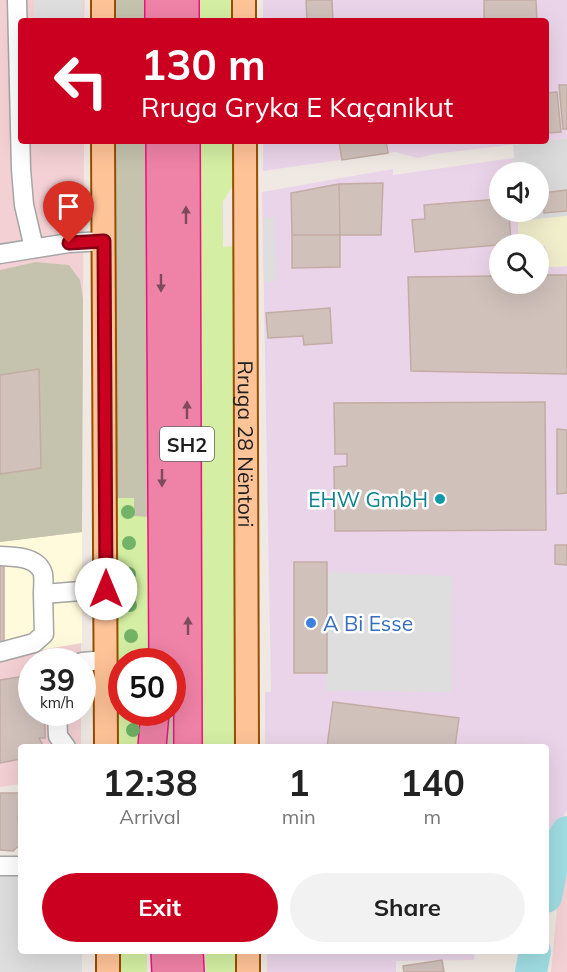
<!DOCTYPE html>
<meta charset="utf-8">
<style>
body{margin:0;font-family:Mulish,sans-serif;background:#f2f2f2;color:#222;height:100vh;display:flex;flex-direction:column;font-size:22px;white-space:nowrap}
*{box-sizing:border-box;margin:0}
p{font-size:20px;color:#767676}
.icon{flex:none;width:33px;height:33px;fill:none;stroke:currentColor;stroke-width:2;stroke-linecap:round;stroke-linejoin:round}
.map{position:relative;flex:1;overflow:hidden}
.panel{position:absolute;left:18px;top:744px;width:531px;height:210px;display:flex;flex-direction:column;background:#fff;border-radius:6px;box-shadow:0 6px 24px #0002}
.panel>*{flex:none}
.hud{position:absolute;left:18px;top:18px;width:531px;height:126px;border-radius:6px;box-shadow:0 6px 24px #0002;background:#cb0020;color:#fff;overflow:hidden}
.controls{position:absolute;left:489px;top:162px;display:grid;gap:12px}
.controls a{display:grid;place-items:center;width:60px;height:60px;border-radius:50%;background:#fff;box-shadow:0 6px 24px #0002;font-size:30px}
.speed{position:absolute;left:18px;top:648px;display:flex;gap:12px;font-size:30px;font-weight:700;text-align:center}
.speed>*{display:grid;place-content:center;width:78px;height:78px;border-radius:50%;background:#fff;box-shadow:0 6px 24px #0002;line-height:1}
.speed small{font-size:15px;font-weight:400}
.speed .limit{border:9px solid #d22;background:#fff;color:#111}
.pin{position:absolute;display:grid;place-items:center;width:51px;height:51px;color:#fff;margin:-62px -26px;border-radius:50% 50% 50% 0;rotate:-45deg;box-shadow:0 0 6px #0007}
.pin .icon{rotate:45deg}
.me{position:absolute;width:66px;margin:-33px;rotate:0deg;stroke-linejoin:round;filter:drop-shadow(0 0 4px #0008)}
.turn{display:flex;align-items:center;gap:21px;height:126px;padding:0 24px;font-size:27px}
.turn .icon{width:78px;height:78px;stroke-width:2.5}
.turn b{display:block;font-size:42px;line-height:51px}
.eta{display:flex;justify-content:space-evenly;align-items:center;height:102px;text-align:center}
.eta b{font-size:36px;font-weight:700;line-height:42px}
.cta{display:flex;gap:12px;margin-top:auto;padding:12px 24px}
.cta a{flex:1;height:69px;border-radius:36px;background:#cb0020;color:#fff;font-size:24px;font-weight:700;line-height:69px;text-align:center}
.cta a+a{background:#f2f2f2;color:#222}
.map>svg:first-child{display:block}
</style>
<div class="map">
<svg width="567" height="972" viewBox="0 0 567 972">
<rect width="100%" height="100%" fill="#f0e9e3"/>
<path fill="#dcdbdb" d="M567,138V216L518,221L517,212H538V172H515L513,145Z"/>
<path fill="#f3d0d4" d="M0,0H85L84,21H21V141H84L81,661L32,662V712L81,713V747H21V784L0,787Z
M567,854V972H551L561,867Z"/>
<path fill="#ead4e9" d="M263,0H567V138L546,141V21H263Z
M263,141H544L434,154L418,158L395,152L263,171Z
M514,158L515,172H500V212H517L519,244H500V284H538L539,246H545L549,267L567,266V810L552,836L546,854V747H265V692H271L262,192L393,169V175Z
M267,951H475L474,960L396,961V972H267Z"/>
<path fill="#fffadc" d="M82,532V643L0,657V542Z"/>
<path fill="#c5c2ad" fill-rule="evenodd" d="M104,0H222V21H104Z
M104,141H222L225,747H107ZM122,662H172V712H122Z
M36,262L69,265L80,280L83,299L82,532L0,542V270Z"/>
<path fill="#f1eecc" d="M567,216V266L549,267L545,246L519,244L518,221Z"/>
<path fill="#d4efa3" d="M197,0H233V21H197Z
M198,141H234V184L222,203L223,247L233,246L237,747H201Z
M115,498H134V516L150,517V649L147,661L122,662V712L146,713V747H116Z
M117,951H147V972H117Z
M205,951H238V972H206Z"/>
<path fill="#dedede" d="M34,0H83V21H34Z
M274,217L276,281L264,282L263,218Z
M327,572L452,576L451,692L326,691Z
M0,875H21V951H82V972H0Z"/>
<g fill="none" stroke-linecap="round" stroke-linejoin="round">
<path stroke="#9fdde2" stroke-width="32" d="M546,897L555,851L567,832
M531,972L535,951"/>
</g>
<path fill="#d0c1bb" stroke="#c3aca4" stroke-width="1.5" d="M306,0H332L333,21H307Z
M484,0H536L537,21H484Z
M559,85H567V129H563Z
M557,92L561,132L546,133V93Z
M386,141L388,153L342,160L339,142Z
M383,183L381,235H340L339,184Z
M339,184L340,235H292L291,193Z
M567,190V211L544,213L542,193Z
M500,199V212H509L511,244L415,252L412,220L425,219L424,205Z
M292,235H340V267L292,268Z
M538,275H567V374L411,371L408,277L500,276V284H538Z
M330,308L332,343L304,345L303,336L268,338L266,313Z
M39,369L41,468L0,474V375Z
M545,402L546,530L335,531L334,467L347,466V454H335L334,403Z
M557,429L567,430V493L557,494Z
M555,545H567V565L555,564Z
M0,559H4V644L0,645Z
M294,562H327V673H294Z
M32,675V712H45V738H39L44,747H21V759L0,763V680Z
M333,702L459,718L455,747H327Z
M0,793H21V816H18L20,845L13,851L0,850Z
M442,960L444,972H404L403,966Z"/>
<g fill="none" stroke-linecap="round" stroke-linejoin="round">
<defs>
<path id="minor" d="M17,0L21,169L24,205L34,248
M0,254L69,243L104,241
M0,556C14,557 38,556 43,574C44,580 43,588 43,594
M0,652L34,643L44,634L43,594L106,589
M82,662L106,660
M57,712L58,736L66,747
M0,866H21"/>
<g id="major">
<path d="M103,0V21"/>
<path d="M244,0V21"/>
<path d="M103,141L106,747"/>
<path id="s1" d="M245,141L247,747"/>
<path d="M108,951V972"/>
<path d="M248,951V972"/>
</g>
<path id="highway" d="M159,0V21
M185,0V21
M160,141L163,662
M186,141L188,747
M152,747L155,712
M165,951L166,972
M189,951L190,972"/>
</defs>
<use href="#minor" stroke="#a5a5a5" stroke-width="21"/>
<use href="#major" stroke="#974e00" stroke-width="26"/>
<use href="#highway" stroke="#eb137e" stroke-width="30"/>
<use href="#minor" stroke="#fff" stroke-width="18"/>
<use href="#major" stroke="#ffc398" stroke-width="22"/>
<use href="#highway" stroke="#ef82a7" stroke-width="27"/>
</g>
<g fill="#72b367">
<circle cx="128" cy="512" r="7"/>
<circle cx="129" cy="543" r="7"/>
<circle cx="129" cy="574" r="7"/>
<circle cx="130" cy="605" r="7"/>
<circle cx="131" cy="636" r="7"/>
<circle cx="133" cy="730" r="7"/>
</g>
<defs><path id="oneway-solid" d="M-6-.8H1V-3.2L6.5 0L1 3.2V.8H-6Z" transform="scale(1.5)"/></defs>
<g fill="#7c4b5c">
<use href="#oneway-solid" transform="translate(186 215) rotate(-90)"/>
<use href="#oneway-solid" transform="translate(161 283) rotate(90)"/>
<use href="#oneway-solid" transform="translate(187 410) rotate(-90)"/>
<use href="#oneway-solid" transform="translate(162 478) rotate(90)"/>
<use href="#oneway-solid" transform="translate(188 626) rotate(-90)"/>
</g>
<g fill="none" stroke-linecap="round" stroke-linejoin="round">
<defs>
<path id="route" d="M69,243L104,241L106,589"/>
</defs>
<use href="#route" stroke="#840015" stroke-width="15"/>
<use href="#route" stroke="#cb0020" stroke-width="10"/>
</g>
<circle fill="#0f9aa8" stroke="#fff" stroke-width="2" cx="440" cy="499" r="6"/>
<circle fill="#3f7fe0" stroke="#fff" stroke-width="2" cx="311" cy="623" r="6"/>
<g text-anchor="middle" dominant-baseline="central" stroke-width="5" stroke-linejoin="round" paint-order="stroke">
<rect fill="#fff" stroke="#626262" stroke-width="1.5" x="160" y="427" width="54" height="34" rx="4.5"/>
<g font-size="20" font-weight="bold" fill="#1e1e1e">
<text x="187" y="444">SH2</text>
</g>
<g font-size="21" fill="#1e1e1e" stroke="#fff">
<text stroke="none"><textPath href="#s1" startOffset="303">Rruga 28 Nëntori</textPath></text>
</g>
<g font-size="21" fill="#0d838f" stroke="#fff" text-anchor="end">
<text x="428" y="499">EHW GmbH</text>
</g>
<g font-size="21" fill="#366cbe" stroke="#fff" text-anchor="start">
<text x="323" y="623">A Bi Esse</text>
</g>
</g>
</svg>
<div class="controls">
<a><svg class="icon" aria-label="sound" viewBox="0 0 24 24"><path d="M4 9h4l5-4v14l-5-4H4zM17 9q2 3 0 6"/></svg></a>
<a><svg class="icon" aria-label="search" viewBox="0 0 24 24"><circle cx="10" cy="10" r="6"/><path d="M15 15l6 6"/></svg></a>
</div>
<div class="speed"><div>39<small>km/h</small></div><div class="limit">50</div></div>
<div class="pin" style="left:69px;top:243px;background:#d93025"><svg class="icon" aria-label="arrive" viewBox="0 0 24 24"><path d="M6 21V4h12l-3 4 3 4H6"/></svg></div>
<svg class="me" style="left:106px;top:589px" viewBox="-20 -20 40 40"><circle r="19" fill="#fff"/><path d="M0-13L10 11 0 6-10 11z" fill="#cb0020"/></svg>
<div class="hud">
<div class="turn"><svg class="icon" aria-label="left" viewBox="0 0 24 24"><path d="M17 20v-9H6M10 6l-5 5 5 5"/></svg><div><b>130 m</b>Rruga Gryka E Kaçanikut</div></div>
</div>
<section class="panel">
<div class="eta">
<div><b>12:38</b><p>Arrival</p></div>
<div><b>1</b><p>min</p></div>
<div><b>140</b><p>m</p></div>
</div>
<div class="cta"><a>Exit</a><a>Share</a></div>
</section>
</div>
